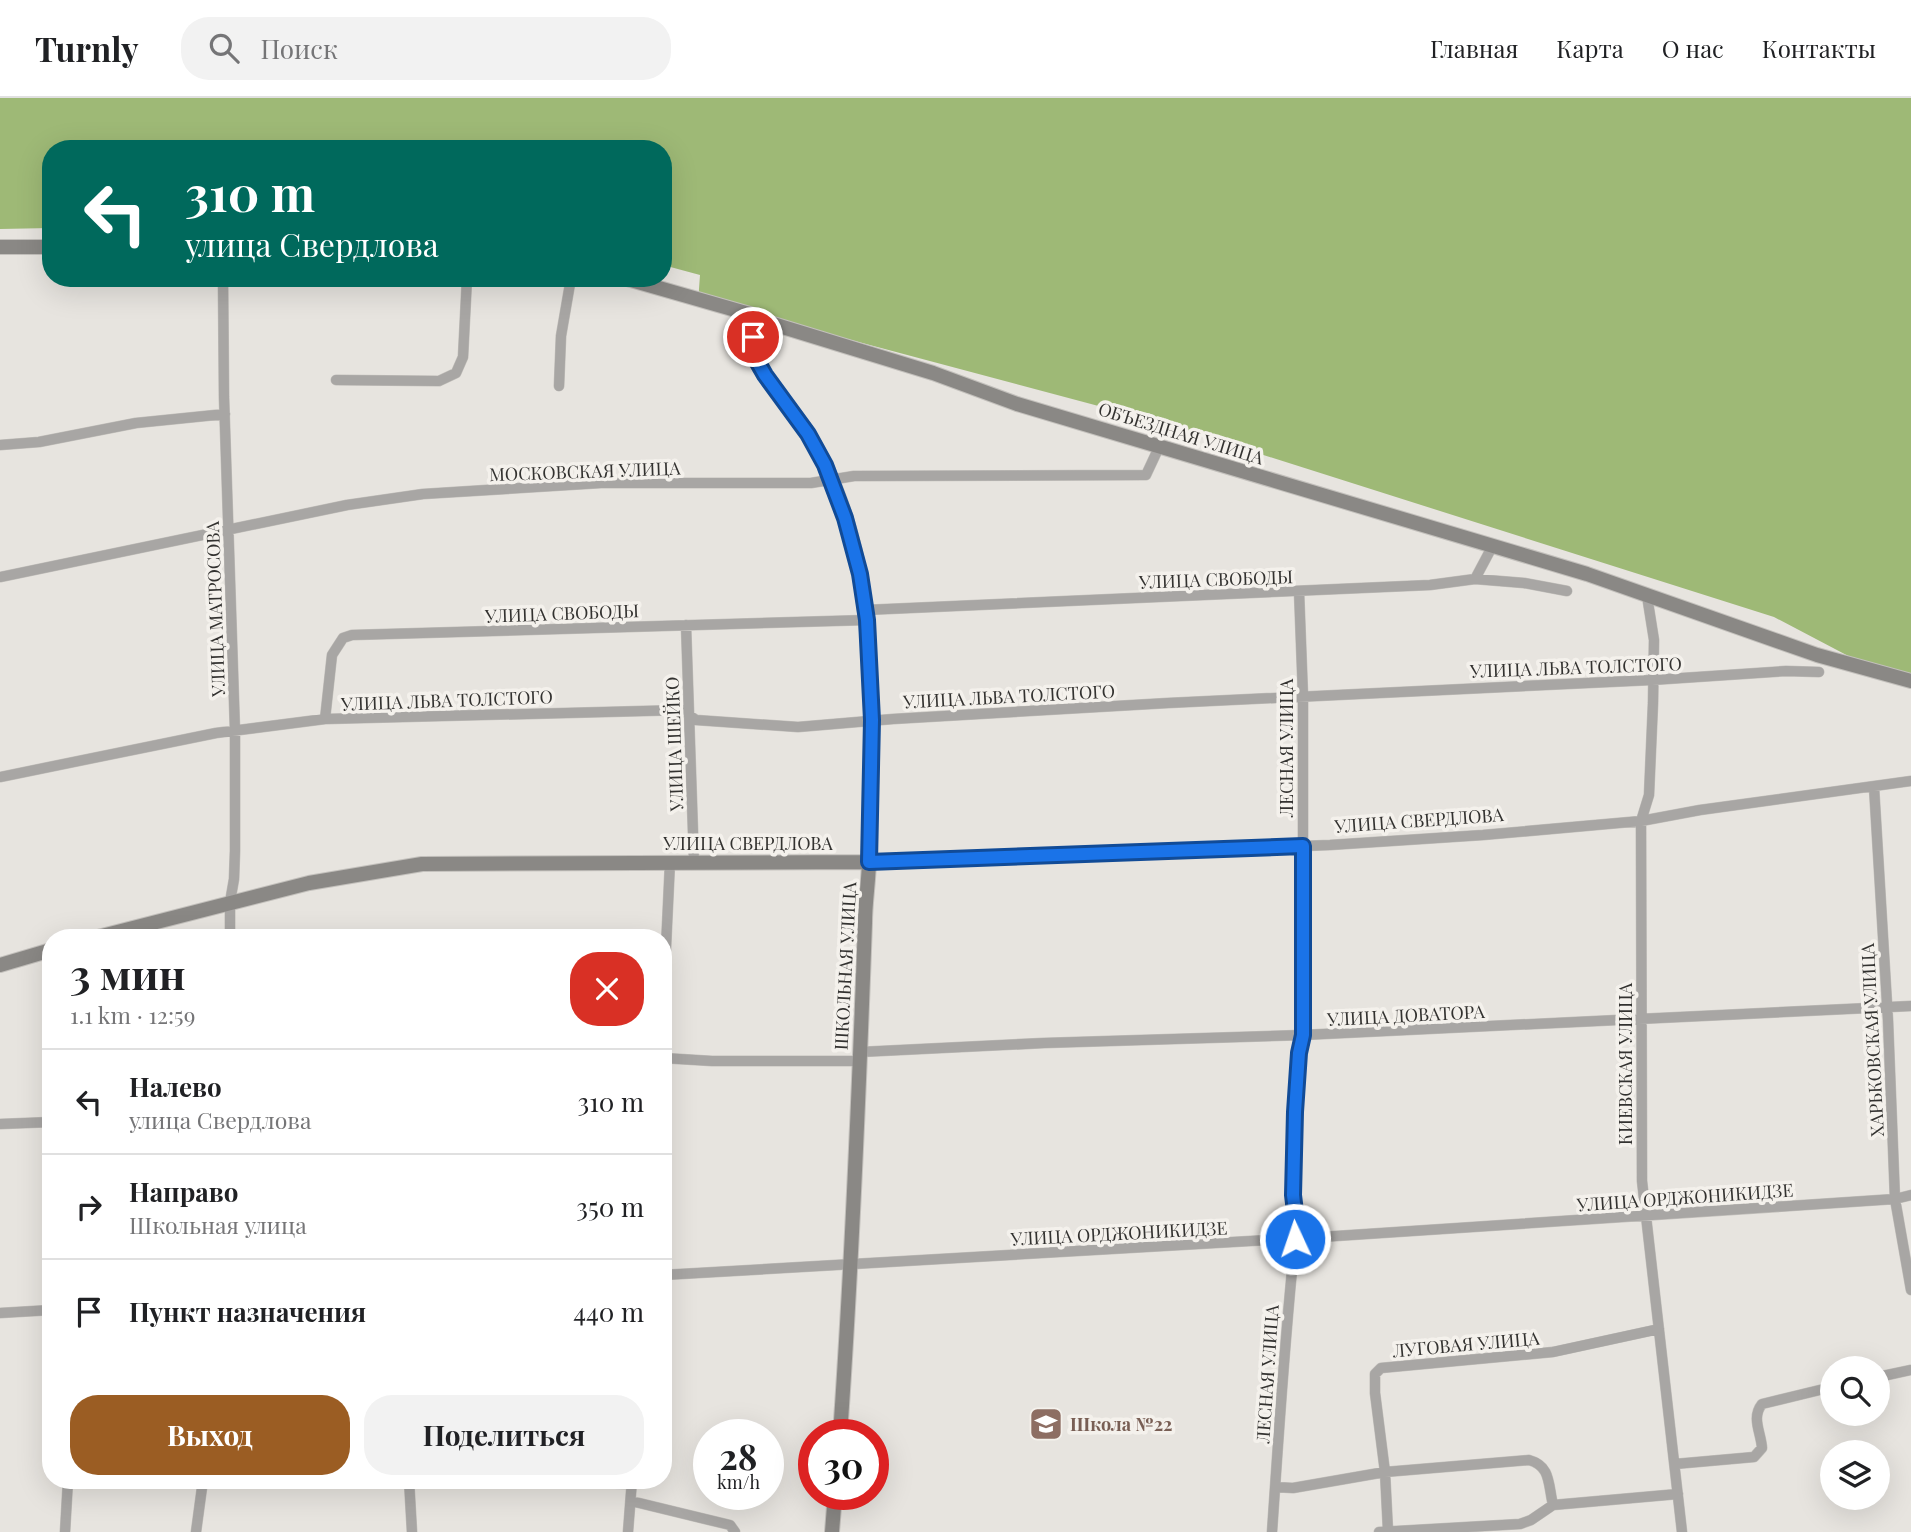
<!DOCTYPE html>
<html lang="ru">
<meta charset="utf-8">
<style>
body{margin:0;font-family:"Playfair Display",serif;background:#f2f2f2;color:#202124;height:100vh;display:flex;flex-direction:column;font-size:26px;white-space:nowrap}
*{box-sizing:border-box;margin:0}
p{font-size:23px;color:#757577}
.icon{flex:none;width:38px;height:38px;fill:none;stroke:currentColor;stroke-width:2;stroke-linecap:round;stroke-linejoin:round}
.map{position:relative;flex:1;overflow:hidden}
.panel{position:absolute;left:42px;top:831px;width:630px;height:560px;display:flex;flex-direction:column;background:#fff;border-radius:28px;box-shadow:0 7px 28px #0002}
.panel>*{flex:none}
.top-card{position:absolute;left:42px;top:42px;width:630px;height:147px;border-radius:28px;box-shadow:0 7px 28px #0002;background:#00695c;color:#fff;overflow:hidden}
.controls{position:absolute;left:1820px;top:1258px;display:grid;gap:14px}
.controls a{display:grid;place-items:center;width:70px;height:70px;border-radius:50%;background:#fff;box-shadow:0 7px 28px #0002;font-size:35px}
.speed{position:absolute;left:693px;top:1321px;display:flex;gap:14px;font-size:35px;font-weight:700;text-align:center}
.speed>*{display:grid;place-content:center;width:91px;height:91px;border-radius:50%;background:#fff;box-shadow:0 7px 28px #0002;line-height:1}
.speed small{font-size:18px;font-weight:400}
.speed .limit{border:10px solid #d22;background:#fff;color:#111}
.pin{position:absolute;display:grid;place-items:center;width:60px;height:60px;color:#fff;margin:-30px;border:4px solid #fff;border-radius:50%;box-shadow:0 2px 7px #0007}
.me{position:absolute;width:77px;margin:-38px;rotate:357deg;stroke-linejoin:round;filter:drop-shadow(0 0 5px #0008)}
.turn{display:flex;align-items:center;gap:24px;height:147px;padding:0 28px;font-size:32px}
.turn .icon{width:91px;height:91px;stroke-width:2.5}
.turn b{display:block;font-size:49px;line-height:60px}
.round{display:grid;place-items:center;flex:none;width:74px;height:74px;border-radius:28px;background:#f2f2f2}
.headline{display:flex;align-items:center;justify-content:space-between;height:119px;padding:0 28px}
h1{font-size:42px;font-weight:700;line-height:52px}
.action{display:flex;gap:14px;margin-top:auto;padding:14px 28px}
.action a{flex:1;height:80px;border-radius:28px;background:#9b5d23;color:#fff;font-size:28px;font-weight:700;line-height:80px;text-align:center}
.action a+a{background:#f2f2f2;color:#202124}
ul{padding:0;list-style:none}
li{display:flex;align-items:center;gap:21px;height:105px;padding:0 28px;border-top:2px solid #e0e0e0}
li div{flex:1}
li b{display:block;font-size:26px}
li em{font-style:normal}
header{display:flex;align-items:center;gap:42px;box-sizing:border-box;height:98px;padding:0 35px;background:#fff;border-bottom:2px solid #e0e0e0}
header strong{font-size:33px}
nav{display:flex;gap:38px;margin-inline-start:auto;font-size:24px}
.search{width:490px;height:63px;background:#f2f2f2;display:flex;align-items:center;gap:18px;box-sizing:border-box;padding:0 24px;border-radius:28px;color:#757577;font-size:26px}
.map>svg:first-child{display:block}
</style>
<header>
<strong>Turnly</strong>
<div class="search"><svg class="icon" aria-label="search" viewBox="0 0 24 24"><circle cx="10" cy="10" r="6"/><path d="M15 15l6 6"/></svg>Поиск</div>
<nav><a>Главная</a><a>Карта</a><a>О нас</a><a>Контакты</a></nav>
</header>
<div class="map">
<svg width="1911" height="1434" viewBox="0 0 1911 1434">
<rect width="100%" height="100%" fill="#e7e4df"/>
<path fill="#9eb976" d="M0,0H1911V591L1774,519L1166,326L761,218L698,205L700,177L663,167V51H51V130L0,131Z"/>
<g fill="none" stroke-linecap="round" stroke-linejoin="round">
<defs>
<path id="street" d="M223,180L224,299L235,633V753L234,781L230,804V840
M336,282L439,283L456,275L463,259L467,180
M559,288L561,238L571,180
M0,347L39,344L136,325L225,316
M0,479L347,407L423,396L601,385H811L854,378L1146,377L1160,347
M1475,481L1492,449
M1647,498L1654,542L1653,605L1649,697L1641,723L1642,1083L1682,1434
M865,512L1430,487L1475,481L1524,485L1567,493
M686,527L694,764
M325,621L332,557L343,540L352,537L867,522
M0,679L216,635L325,621L682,612L696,622L798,629L893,621L1168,605L1652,582L1786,573L1819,574
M1874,689L1888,922L1895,1101L1911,1192
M869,764L1330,747L1483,737L1641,723L1700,712L1911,683
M663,913L670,764
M860,954L1044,945L1303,937L1911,908
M663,960L712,963H860
M0,1026L51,1024
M663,1177L1321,1139L1895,1101L1911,1097
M0,1215L51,1212
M1878,1279L1911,1272
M1675,1366L1754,1359L1762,1350C1761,1334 1751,1320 1762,1306L1832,1289
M409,1382L412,1434
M493,1382L632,1386
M1275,1389L1293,1390L1385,1374L1529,1362C1551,1368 1548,1386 1553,1407L1678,1396
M631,1403L730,1427L735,1434
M1388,1433L1385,1374L1375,1295V1276L1381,1270L1553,1254L1659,1231
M65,1434L68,1382
M196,1434L203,1382
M628,1434L632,1382
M1272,1434C1279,1333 1285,1233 1296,1133C1298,1121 1292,1108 1293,1096C1295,1044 1292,989 1303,937V598L1299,493
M1379,1434L1520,1426L1531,1422L1553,1407"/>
<path id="secondary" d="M0,149H51
M624,180L753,217L773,226L933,275L1017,306L1587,476L1817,557L1911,583
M761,221C757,231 750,242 752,253C756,273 795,314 807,334C835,377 855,440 862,491C875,580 872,671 869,761C869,782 865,803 865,825C859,995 852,1166 840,1337
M94,840L309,785L422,766L869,764
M0,867L51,852
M832,1434L835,1396"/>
</defs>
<use href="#street" stroke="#c3c0bc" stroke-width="11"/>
<use href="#secondary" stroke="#c3c0bc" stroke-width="16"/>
<use href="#street" stroke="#a8a6a4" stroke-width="10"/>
<use href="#secondary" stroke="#8a8885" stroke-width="14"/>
</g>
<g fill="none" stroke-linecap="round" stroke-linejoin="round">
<defs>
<path id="route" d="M753,239L752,254L765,277L808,336L825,367L845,420L860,476L867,522L872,622L869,764L1303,748V937L1299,955L1295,1014L1293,1097L1297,1130L1295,1141"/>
</defs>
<use href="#route" stroke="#114b97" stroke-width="18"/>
<use href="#route" stroke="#1a73e8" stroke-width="12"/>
</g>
<defs>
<symbol id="school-square" viewBox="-11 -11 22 22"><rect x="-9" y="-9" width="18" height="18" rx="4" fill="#8d6e63" stroke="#f4f1ec"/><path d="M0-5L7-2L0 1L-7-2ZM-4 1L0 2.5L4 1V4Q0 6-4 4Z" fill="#fff"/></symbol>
</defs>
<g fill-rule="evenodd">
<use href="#school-square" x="1027" y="1307" width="38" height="38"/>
</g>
<g text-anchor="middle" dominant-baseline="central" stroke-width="7" stroke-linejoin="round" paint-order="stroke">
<g font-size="18" fill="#333230" stroke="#f4f1ec">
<text transform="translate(1181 335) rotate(17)">ОБЪЕЗДНАЯ УЛИЦА</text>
<text transform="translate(585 373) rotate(-2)">МОСКОВСКАЯ УЛИЦА</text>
<text transform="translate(1216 481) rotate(-2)">УЛИЦА СВОБОДЫ</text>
<text transform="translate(215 511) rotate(-92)">УЛИЦА МАТРОСОВА</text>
<text transform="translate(562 515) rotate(-2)">УЛИЦА СВОБОДЫ</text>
<text transform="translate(1576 569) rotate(-2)">УЛИЦА ЛЬВА ТОЛСТОГО</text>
<text transform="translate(1009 598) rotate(-3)">УЛИЦА ЛЬВА ТОЛСТОГО</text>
<text transform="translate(447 602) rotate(-2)">УЛИЦА ЛЬВА ТОЛСТОГО</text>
<text transform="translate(674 646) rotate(-92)">УЛИЦА ШЕЙКО</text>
<text transform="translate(1286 650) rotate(-90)">ЛЕСНАЯ УЛИЦА</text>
<text transform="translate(1419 722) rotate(-4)">УЛИЦА СВЕРДЛОВА</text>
<text x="748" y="745">УЛИЦА СВЕРДЛОВА</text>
<text transform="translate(845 868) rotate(-87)">ШКОЛЬНАЯ УЛИЦА</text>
<text transform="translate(1406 917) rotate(-3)">УЛИЦА ДОВАТОРА</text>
<text transform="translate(1872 942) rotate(-93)">ХАРЬКОВСКАЯ УЛИЦА</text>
<text transform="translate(1625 966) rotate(-90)">КИЕВСКАЯ УЛИЦА</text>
<text transform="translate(1685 1099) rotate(-4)">УЛИЦА ОРДЖОНИКИДЗЕ</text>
<text transform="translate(1119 1135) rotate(-3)">УЛИЦА ОРДЖОНИКИДЗЕ</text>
<text transform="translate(1466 1246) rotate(-5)">ЛУГОВАЯ УЛИЦА</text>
<text transform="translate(1267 1276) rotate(-86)">ЛЕСНАЯ УЛИЦА</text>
</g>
<g font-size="18" font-weight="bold" fill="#785e54" stroke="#f4f1ec" text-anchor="start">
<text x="1070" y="1326">Школа №22</text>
</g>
</g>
</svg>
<div class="controls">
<a><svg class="icon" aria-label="search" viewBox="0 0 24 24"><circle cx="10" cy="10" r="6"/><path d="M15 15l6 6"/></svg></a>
<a><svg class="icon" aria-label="layers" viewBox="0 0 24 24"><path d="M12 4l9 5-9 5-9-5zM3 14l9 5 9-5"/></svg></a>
</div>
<div class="speed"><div>28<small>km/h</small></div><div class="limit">30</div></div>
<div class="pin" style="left:753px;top:239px;background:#d93025"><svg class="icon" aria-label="arrive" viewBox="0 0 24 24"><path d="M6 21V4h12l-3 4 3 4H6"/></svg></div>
<svg class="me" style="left:1295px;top:1141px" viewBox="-20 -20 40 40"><circle r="17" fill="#1a73e8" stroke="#fff" stroke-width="3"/><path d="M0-11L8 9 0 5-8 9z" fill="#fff"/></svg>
<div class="top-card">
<div class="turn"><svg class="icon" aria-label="left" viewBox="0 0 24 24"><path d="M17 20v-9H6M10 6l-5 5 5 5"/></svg><div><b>310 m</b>улица Свердлова</div></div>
</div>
<section class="panel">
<div class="headline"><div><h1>3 мин</h1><p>1.1 km · 12:59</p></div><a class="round" style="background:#d93025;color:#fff"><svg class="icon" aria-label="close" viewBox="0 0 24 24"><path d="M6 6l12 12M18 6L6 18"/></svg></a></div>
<ul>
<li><svg class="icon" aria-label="left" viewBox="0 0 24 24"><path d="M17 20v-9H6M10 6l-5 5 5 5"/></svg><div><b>Налево</b><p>улица Свердлова</p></div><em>310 m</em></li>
<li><svg class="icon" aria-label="right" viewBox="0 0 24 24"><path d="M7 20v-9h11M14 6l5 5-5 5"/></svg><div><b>Направо</b><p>Школьная улица</p></div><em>350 m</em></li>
<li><svg class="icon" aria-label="arrive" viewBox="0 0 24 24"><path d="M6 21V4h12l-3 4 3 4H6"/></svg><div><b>Пункт назначения</b></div><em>440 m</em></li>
</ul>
<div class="action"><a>Выход</a><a>Поделиться</a></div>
</section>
</div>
